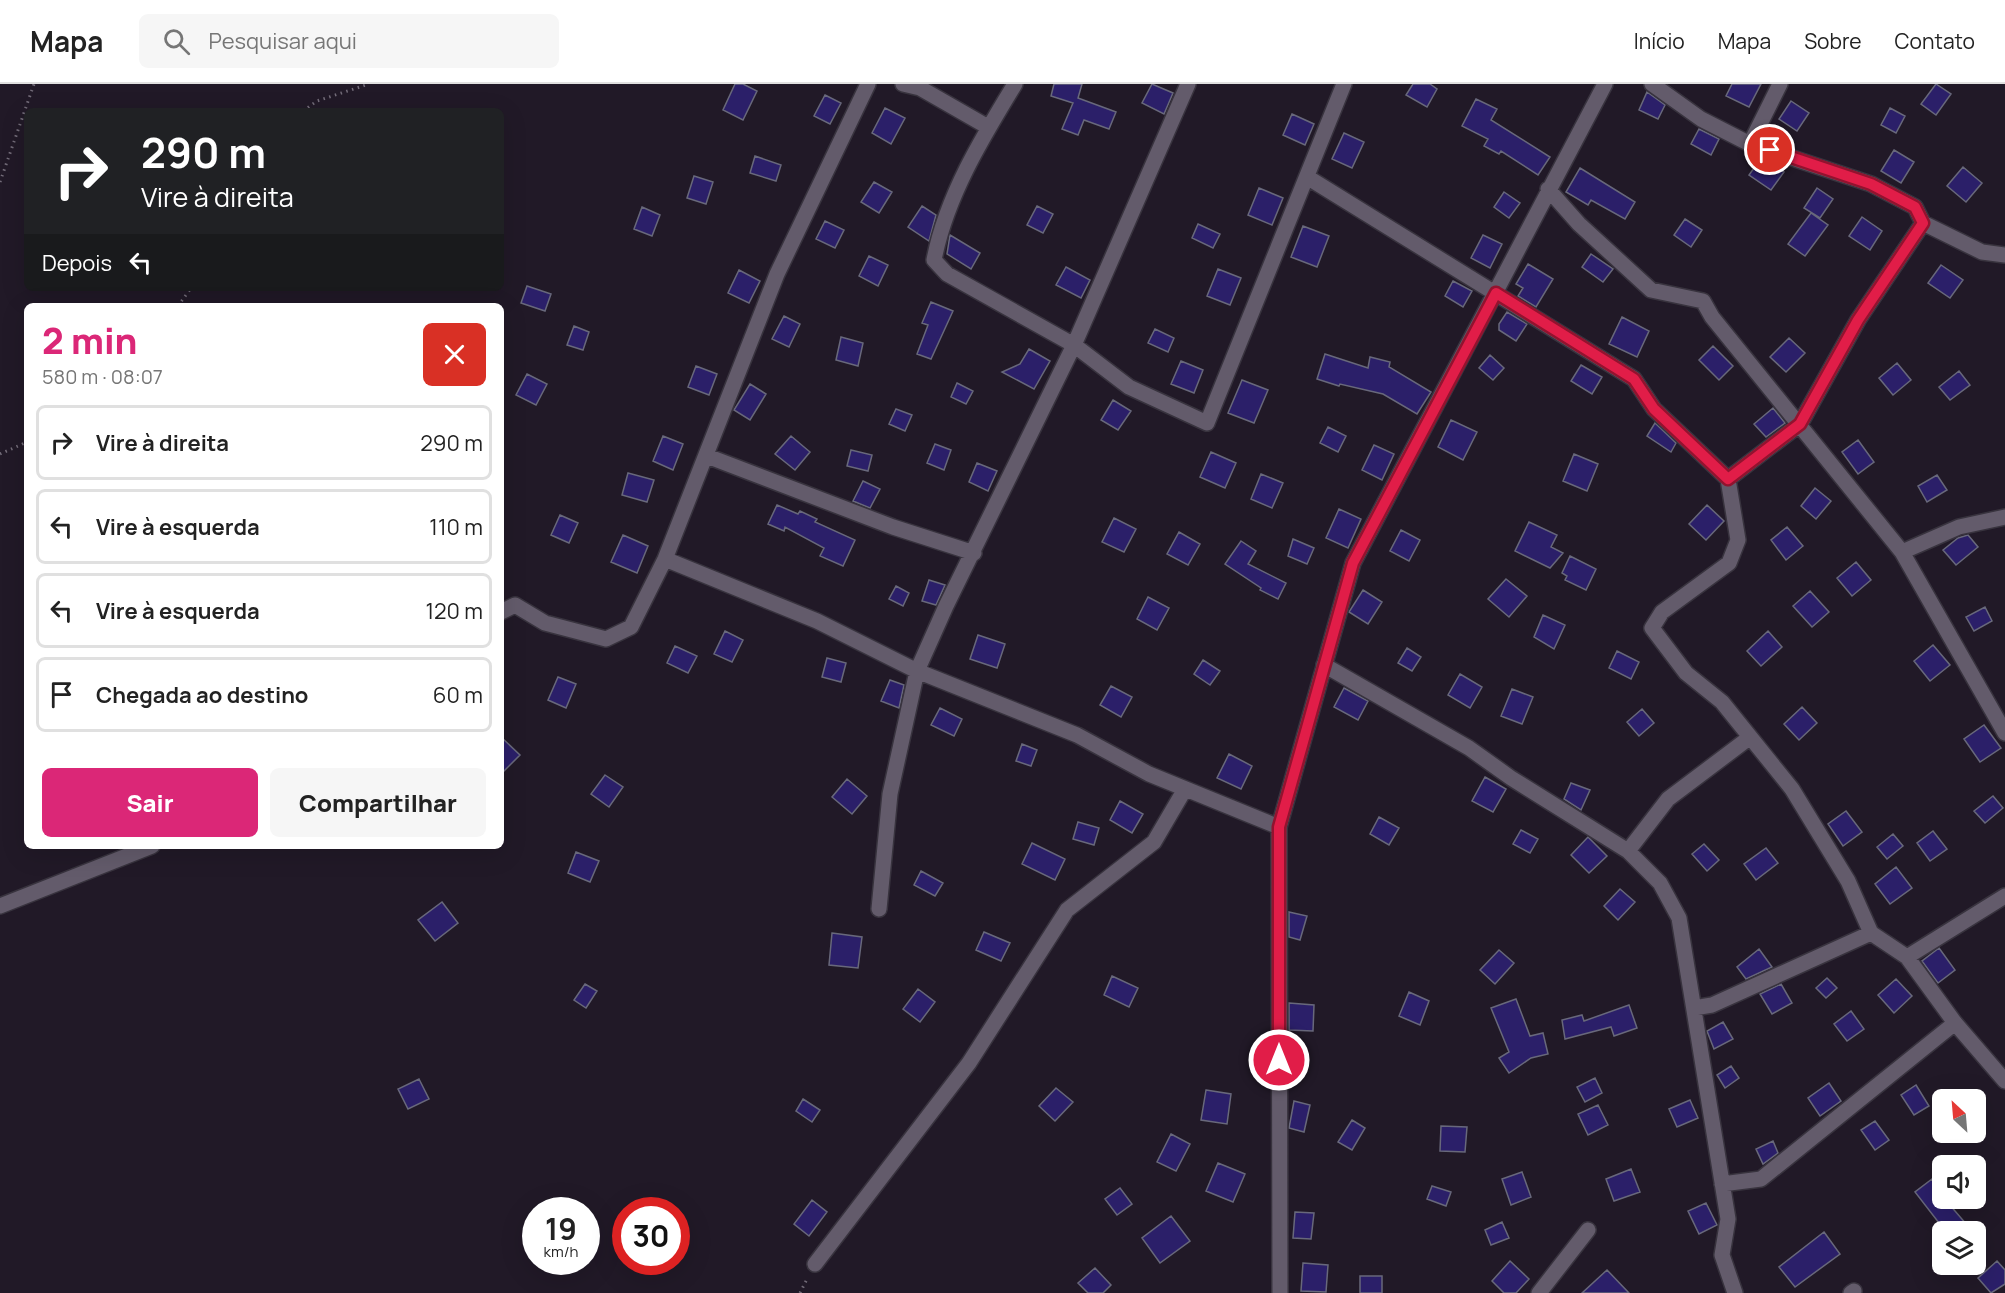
<!DOCTYPE html>
<html lang="pt">
<meta charset="utf-8">
<style>
body{margin:0;font-family:Manrope,sans-serif;background:#f6f6f6;color:#222;height:100vh;display:flex;flex-direction:column;font-size:22px;white-space:nowrap}
*{box-sizing:border-box;margin:0}
p{font-size:20px;color:#767676}
.icon{flex:none;width:33px;height:33px;fill:none;stroke:currentColor;stroke-width:2;stroke-linecap:round;stroke-linejoin:round}
.map{position:relative;flex:1;overflow:hidden}
.drawer{position:absolute;left:24px;top:219px;width:480px;height:546px;display:flex;flex-direction:column;background:#fff;border-radius:9px;box-shadow:0 6px 24px #0002}
.drawer>*{flex:none}
.hud{position:absolute;left:24px;top:24px;width:480px;height:183px;border-radius:9px;box-shadow:0 6px 24px #0002;background:#202124;color:#fff;overflow:hidden}
.needle{width:39px;rotate:334deg}
.buttons{position:absolute;left:1932px;top:1005px;display:grid;gap:12px}
.buttons a{display:grid;place-items:center;width:54px;height:54px;border-radius:9px;background:#fff;box-shadow:0 6px 24px #0002;font-size:30px}
.speed{position:absolute;left:522px;top:1113px;display:flex;gap:12px;font-size:30px;font-weight:700;text-align:center}
.speed>*{display:grid;place-content:center;width:78px;height:78px;border-radius:50%;background:#fff;box-shadow:0 6px 24px #0002;line-height:1}
.speed small{font-size:15px;font-weight:400}
.speed .limit{border:9px solid #d22;background:#fff;color:#111}
.pin{position:absolute;display:grid;place-items:center;width:51px;height:51px;color:#fff;margin:-26px;border:3px solid #fff;border-radius:50%;box-shadow:0 2px 6px #0007}
.me{position:absolute;width:66px;margin:-33px;rotate:0deg;stroke-linejoin:round;filter:drop-shadow(0 0 4px #0008)}
.turn{display:flex;align-items:center;gap:21px;height:126px;padding:0 18px;font-size:27px}
.turn .icon{width:78px;height:78px;stroke-width:2.5}
.turn b{display:block;font-size:42px;line-height:51px}
.then{display:flex;align-items:center;height:57px;padding:0 18px;background:#0003;gap:12px;font-size:22px}
.round{display:grid;place-items:center;flex:none;width:63px;height:63px;border-radius:9px;background:#f6f6f6}
.overview{display:flex;align-items:center;justify-content:space-between;height:102px;padding:0 18px}
h1{font-size:36px;font-weight:800;line-height:45px;color:#db2777}
.primary-button{display:flex;gap:12px;margin-top:auto;padding:12px 18px}
.primary-button a{flex:1;height:69px;border-radius:9px;background:#db2777;color:#fff;font-size:24px;font-weight:800;line-height:69px;text-align:center}
.primary-button a+a{background:#f6f6f6;color:#222}
ul{padding:0;list-style:none}
li{display:flex;align-items:center;gap:18px;height:75px;margin:0 12px 9px;padding:0 6px;border:3px solid #e0e0e0;border-radius:9px}
li div{flex:1}
li b{display:block;font-size:22px}
li em{font-style:normal}
header{display:flex;align-items:center;gap:36px;box-sizing:border-box;height:84px;padding:0 30px;background:#fff;border-bottom:2px solid #e0e0e0}
header strong{font-size:28px}
nav{display:flex;gap:33px;margin-inline-start:auto;font-size:21px}
.search{width:420px;height:54px;background:#f6f6f6;display:flex;align-items:center;gap:15px;box-sizing:border-box;padding:0 21px;border-radius:9px;color:#767676;font-size:22px}
.map>svg:first-child{display:block}
</style>
<header>
<strong>Mapa</strong>
<div class="search"><svg class="icon" aria-label="search" viewBox="0 0 24 24"><circle cx="10" cy="10" r="6"/><path d="M15 15l6 6"/></svg>Pesquisar aqui</div>
<nav><a>Início</a><a>Mapa</a><a>Sobre</a><a>Contato</a></nav>
</header>
<div class="map">
<svg width="2005" height="1209" viewBox="0 0 2005 1209">
<rect width="100%" height="100%" fill="#211927"/>
<path fill="#2b1f69" stroke="#68687b" stroke-width="1.5" d="M735,0H743L757,7L743,36L723,26Z
M1054,0H1082L1078,14L1116,28L1109,45L1084,36L1078,51L1062,45L1073,19L1051,12Z
M1152,0L1173,9L1164,30L1142,19Z
M1413,0H1430L1437,5L1427,23L1406,11Z
M1732,0H1761L1749,23L1726,12Z
M1936,0L1951,10L1936,31L1921,20Z
M1647,8L1665,21L1658,35L1639,26Z
M825,11L841,19L830,40L814,32Z
M1476,15L1497,25L1491,36L1550,73L1538,91L1501,67L1499,70L1484,62L1488,55L1462,42Z
M1791,17L1809,29L1797,47L1779,35Z
M885,24L905,34L891,60L872,49Z
M1890,24L1905,32L1896,49L1881,41Z
M1292,30L1314,40L1305,61L1283,51Z
M1699,45L1719,55L1711,71L1691,60Z
M1344,49L1364,58L1352,84L1332,75Z
M1894,66L1914,78L1901,99L1881,87Z
M755,72L781,81L776,97L750,89Z
M1761,74L1784,88L1771,106L1749,91Z
M1963,83L1982,99L1966,118L1947,102Z
M1580,84L1635,118L1625,135L1591,116L1588,121L1566,108Z
M694,92L713,98L706,120L687,114Z
M874,98L892,108L879,129L861,118Z
M1259,104L1283,114L1272,141L1248,131Z
M1817,104L1833,115L1820,134L1804,124Z
M1504,108L1520,119L1509,134L1494,123Z
M922,122L936,131L929,157L908,143Z
M1037,122L1053,130L1043,149L1027,141Z
M642,123L660,131L652,152L634,145Z
M1811,129L1828,141L1805,172L1788,160Z
M1862,133L1882,147L1870,166L1849,152Z
M1685,135L1702,146L1691,163L1674,151Z
M825,137L844,146L835,164L816,155Z
M1198,140L1220,150L1213,164L1192,154Z
M1303,142L1329,152L1317,183L1291,173Z
M950,151L980,169L971,185L947,170Z
M1483,151L1502,160L1490,184L1471,174Z
M1591,170L1613,185L1603,198L1582,183Z
M869,172L888,181L878,202L859,192Z
M1528,180L1553,195L1536,223L1518,212L1523,204L1516,200Z
M1941,181L1963,196L1950,214L1928,199Z
M1066,183L1090,196L1081,214L1056,201Z
M1218,185L1241,194L1230,221L1207,212Z
M739,186L760,197L749,219L728,209Z
M1453,197L1472,207L1463,223L1445,212Z
M527,202L551,210L545,227L521,219Z
M931,218L953,227L931,275L917,270L928,241L922,239Z
M1507,228L1527,240L1516,257L1499,246V240Z
M784,232L800,240L789,263L772,255Z
M1622,233L1649,247L1637,273L1609,260Z
M574,242L589,248L583,266L567,261Z
M1155,245L1174,254L1168,268L1148,259Z
M841,253L863,259L858,282L836,276Z
M1789,254L1805,269L1786,288L1770,273Z
M1713,262L1733,282L1719,296L1699,276Z
M1029,265L1050,277L1034,305L1002,288L1020,280Z
M1325,270L1368,284L1370,273L1390,278L1389,283L1431,308L1417,330L1383,310L1340,300L1339,302L1317,295Z
M1490,271L1504,284L1493,296L1479,284Z
M1181,277L1203,286L1194,309L1171,300Z
M1897,279L1911,296L1893,311L1879,294Z
M1581,281L1602,293L1592,310L1571,297Z
M696,282L717,290L709,311L688,303Z
M1959,287L1970,301L1950,316L1939,303Z
M527,290L547,300L536,321L516,311Z
M1242,296L1268,306L1254,339L1228,329Z
M957,299L973,307L966,320L951,313Z
M750,300L766,310L750,336L734,326Z
M1113,316L1131,327L1118,346L1101,336Z
M1773,324L1785,339L1766,353L1754,340Z
M896,325L912,331L905,347L889,340Z
M1451,336L1477,348L1463,376L1438,363Z
M1655,339L1676,359L1671,368L1647,352Z
M1328,343L1346,352L1338,368L1320,359Z
M663,352L683,360L673,386L653,377Z
M791,352L810,368L795,386L775,370Z
M1858,356L1874,378L1858,390L1842,368Z
M935,360L951,366L944,386L927,379Z
M1374,361L1394,370L1382,396L1362,386Z
M851,366L872,371L868,387L847,382Z
M1211,368L1236,379L1225,404L1200,393Z
M1574,370L1598,380L1587,407L1563,397Z
M977,379L997,387L988,407L969,398Z
M628,389L654,396L647,418L622,411Z
M1261,390L1283,399L1272,424L1251,415Z
M1937,391L1947,406L1927,418L1918,402Z
M863,397L880,405L870,424L853,417Z
M1815,404L1831,417L1816,435L1801,422Z
M777,421L798,430L800,427L817,435L815,438L855,456L843,482L820,472L824,464L785,443L784,447L768,440Z
M1707,421L1724,437L1706,456L1689,440Z
M1339,425L1361,435L1348,464L1326,454Z
M560,431L578,439L569,459L551,451Z
M1114,434L1136,445L1124,468L1102,458Z
M1529,438L1557,451L1551,463L1563,469L1550,484L1515,467Z
M1787,443L1803,462L1786,476L1771,456Z
M1401,446L1420,456L1409,477L1390,467Z
M1179,448L1200,460L1188,481L1167,470Z
M623,451L648,462L637,489L611,478Z
M1968,451L1978,463L1956,481L1943,466L1958,454Z
M1293,455L1314,464L1307,480L1288,472Z
M1241,457L1256,467L1248,480L1286,499L1278,515L1260,506L1261,504L1225,480Z
M1570,472L1596,485L1586,506L1565,496L1567,492L1562,489Z
M1856,478L1871,496L1852,512L1837,494Z
M1506,495L1527,512L1509,533L1488,515Z
M929,496L945,501L936,521L922,517Z
M896,502L909,509L903,522L889,515Z
M1363,506L1382,518L1368,540L1349,528Z
M1810,507L1829,528L1812,543L1793,522Z
M1148,513L1169,524L1157,546L1137,535Z
M1985,523L1992,537L1974,547L1966,533Z
M1543,531L1565,541L1554,565L1534,553Z
M725,547L743,556L732,578L714,570Z
M1768,547L1782,563L1761,582L1747,567Z
M978,551L1005,560L997,584L970,575Z
M1933,561L1950,581L1930,597L1914,577Z
M675,562L697,572L688,589L667,579Z
M1407,564L1421,573L1412,587L1398,579Z
M1617,567L1639,578L1631,595L1609,584Z
M827,574L846,579L841,598L822,593Z
M1203,576L1220,587L1210,601L1194,590Z
M1460,590L1482,603L1470,624L1448,611Z
M558,593L576,600L566,624L548,616Z
M890,596L904,601L899,624L881,617Z
M1111,602L1132,613L1121,633L1100,621Z
M1344,604L1368,617L1358,636L1334,623Z
M1512,605L1533,613L1522,640L1501,632Z
M1802,623L1817,639L1799,656L1784,640Z
M940,624L962,635L954,652L931,641Z
M1642,625L1654,639L1639,652L1627,638Z
M1984,641L2001,664L1980,678L1964,655Z
M501,653L520,671L501,690Z
M1022,660L1037,666L1031,682L1016,677Z
M1229,670L1252,682L1241,705L1217,694Z
M605,691L623,703L609,723L591,710Z
M1485,693L1506,705L1493,728L1472,717Z
M847,695L867,712L852,730L832,713Z
M1571,699L1590,706L1581,726L1564,715Z
M1993,712L2003,724L1985,739L1974,727Z
M1120,717L1143,730L1132,749L1110,736Z
M1846,727L1862,748L1843,762L1828,740Z
M1379,733L1399,744L1389,761L1370,750Z
M1078,738L1099,744L1094,761L1073,755Z
M1521,746L1538,755L1530,769L1513,760Z
M1933,747L1947,765L1930,777L1917,759Z
M1893,750L1903,762L1887,775L1877,763Z
M1588,753L1607,772L1589,789L1571,771Z
M1032,759L1065,775L1055,796L1022,780Z
M1704,760L1719,776L1707,787L1692,770Z
M1766,764L1778,779L1756,796L1744,780Z
M576,768L599,777L590,798L568,789Z
M1896,783L1912,804L1890,820L1875,800Z
M921,787L943,799L935,812L914,801Z
M1620,805L1635,818L1618,836L1604,822Z
M442,818L458,839L435,857L418,836Z
M1289,828L1307,832L1300,856L1289,853Z
M984,848L1010,859L1001,877L976,866Z
M832,849L862,853L858,884L829,881Z
M1939,864L1955,886L1938,899L1922,877Z
M1759,865L1772,883L1746,895L1737,883Z
M1499,866L1514,879L1495,900L1480,886Z
M1112,892L1138,904L1129,923L1104,911Z
M1827,894L1837,904L1826,914L1816,904Z
M1896,895L1912,912L1894,929L1878,911Z
M585,900L597,907L586,924L574,916Z
M1781,900L1792,919L1772,930L1760,910Z
M918,905L935,918L920,938L903,925Z
M1409,908L1429,917L1420,941L1399,932Z
M1516,915L1530,952L1543,949L1548,970L1531,974L1509,989L1499,974L1509,968L1491,924Z
M1289,919L1314,921L1313,947L1289,946Z
M1629,921L1637,944L1614,952L1611,943L1565,955L1562,936L1582,931L1584,937Z
M1851,927L1864,945L1847,957L1834,940Z
M1723,938L1733,955L1714,965L1707,947Z
M1731,982L1739,994L1725,1004L1717,991Z
M1595,994L1602,1009L1585,1018L1577,1003Z
M419,995L429,1015L408,1025L398,1005Z
M1829,999L1841,1017L1820,1032L1808,1014Z
M1916,1001L1929,1022L1914,1031L1901,1011Z
M1056,1004L1073,1018L1055,1037L1039,1022Z
M1206,1006L1231,1010L1227,1040L1201,1036Z
M803,1015L820,1026L812,1038L796,1027Z
M1690,1016L1698,1034L1677,1043L1669,1025Z
M1294,1017L1310,1021L1304,1048L1289,1044Z
M1598,1021L1608,1041L1588,1051L1578,1030Z
M1352,1036L1365,1044L1352,1066L1338,1058Z
M1875,1037L1889,1056L1875,1066L1861,1046Z
M1441,1042L1467,1043L1465,1068L1440,1067Z
M1171,1050L1190,1060L1176,1087L1157,1078Z
M1773,1057L1778,1069L1763,1080L1756,1065Z
M1218,1079L1245,1090L1233,1118L1206,1107Z
M1631,1085L1640,1108L1614,1117L1606,1095Z
M1522,1088L1531,1113L1511,1121L1502,1095Z
M1932,1095L1942,1108V1114H1948L1951,1119L1949,1120L1973,1148H1946L1915,1108Z
M1432,1102L1451,1108L1446,1122L1427,1115Z
M1120,1104L1132,1120L1117,1131L1105,1115Z
M812,1116L827,1128L809,1152L794,1140Z
M1706,1119L1717,1141L1699,1150L1688,1127Z
M1295,1128L1314,1129L1311,1155L1293,1154Z
M1171,1132L1190,1157L1160,1179L1142,1154Z
M1502,1138L1509,1154L1491,1161L1485,1146Z
M1824,1148L1840,1170L1795,1203L1779,1183Z
M1510,1177L1529,1195L1516,1209H1504L1492,1197Z
M1997,1177L2005,1186V1200L1991,1209L1978,1194Z
M1303,1179L1328,1181L1326,1208L1301,1207Z
M1095,1184L1111,1201L1103,1209H1088L1078,1199Z
M1607,1186L1629,1209H1582Z
M1360,1192H1382V1209H1360Z"/>
<g fill="none" stroke-linecap="round" stroke-linejoin="round">
<defs>
<path id="street" d="M903,0L920,4L988,43
M1015,0C982,54 946,113 934,176L947,190L1074,261L1129,303L1207,339L1344,0
M1652,0L1701,35L1750,60L1871,100L1915,123L1923,139L1982,168L2005,171
M1750,60L1780,0
M1307,93L1634,295L1654,325L1728,395L1738,456L1729,479L1662,528L1652,544L1686,589L1722,618L1792,705L1848,797L1871,849L1907,873L1955,939L2005,997
M1548,105L1579,140L1651,206L1703,217L1712,233L1902,468L2005,649
M707,372L893,443L974,469
M1728,395L1800,340L1858,236L1923,139
M1902,468L1959,443L2005,433
M665,475L817,537L917,587L1077,651L1149,690L1279,743
M501,528L515,521L545,539L606,555L631,543L665,475L777,190L868,0
M1324,581L1469,664L1511,694L1628,767L1660,799L1679,834L1728,1135L1722,1171L1735,1209
M1628,767L1668,715L1749,654
M0,822L152,762
M879,825L890,710L917,587L946,522L1074,261L1188,0
M1907,873L2005,812
M1694,924L1712,921L1871,849
M1722,1100L1761,1095L1955,939
M815,1180L969,979L1067,826L1154,758L1185,705
M1280,1209L1279,743L1353,479L1605,0
M1539,1209L1588,1146
M1851,1209L1854,1207"/>
</defs>
<use href="#street" stroke="#38333e" stroke-width="18"/>
<path stroke="#736c79" stroke-width="3" stroke-dasharray="1.5 4.5" stroke-linecap="butt" d="M303,27L317,17L369,0
M0,98L34,0
M178,222L191,204
M0,370L27,358
M800,1209L807,1195"/>
<use href="#street" stroke="#635b6b" stroke-width="15"/>
</g>
<g fill="none" stroke-linecap="round" stroke-linejoin="round">
<defs>
<path id="route" d="M1279,976V743L1305,651L1353,479L1496,209L1634,295L1654,325L1728,395L1800,340L1858,236L1923,139L1915,123L1871,100L1770,66"/>
</defs>
<use href="#route" stroke="#92132f" stroke-width="15"/>
<use href="#route" stroke="#e11d48" stroke-width="10"/>
</g>
</svg>
<div class="buttons">
<a><svg class="needle" viewBox="-14 -14 28 28"><path d="M0-13l5 13h-10z" fill="#e53935"/><path d="M0 13l5-13h-10z" fill="#767676"/></svg></a>
<a><svg class="icon" aria-label="sound" viewBox="0 0 24 24"><path d="M4 9h4l5-4v14l-5-4H4zM17 9q2 3 0 6"/></svg></a>
<a><svg class="icon" aria-label="layers" viewBox="0 0 24 24"><path d="M12 4l9 5-9 5-9-5zM3 14l9 5 9-5"/></svg></a>
</div>
<div class="speed"><div>19<small>km/h</small></div><div class="limit">30</div></div>
<div class="pin" style="left:1770px;top:66px;background:#d93025"><svg class="icon" aria-label="arrive" viewBox="0 0 24 24"><path d="M6 21V4h12l-3 4 3 4H6"/></svg></div>
<svg class="me" style="left:1279px;top:976px" viewBox="-20 -20 40 40"><circle r="17" fill="#e11d48" stroke="#fff" stroke-width="3"/><path d="M0-11L8 9 0 5-8 9z" fill="#fff"/></svg>
<div class="hud">
<div class="turn"><svg class="icon" aria-label="right" viewBox="0 0 24 24"><path d="M7 20v-9h11M14 6l5 5-5 5"/></svg><div><b>290 m</b>Vire à direita</div></div>
<div class="then">Depois<svg class="icon" aria-label="left" viewBox="0 0 24 24"><path d="M17 20v-9H6M10 6l-5 5 5 5"/></svg></div>
</div>
<section class="drawer">
<div class="overview"><div><h1>2 min</h1><p>580 m · 08:07</p></div><a class="round" style="background:#d93025;color:#fff"><svg class="icon" aria-label="close" viewBox="0 0 24 24"><path d="M6 6l12 12M18 6L6 18"/></svg></a></div>
<ul>
<li><svg class="icon" aria-label="right" viewBox="0 0 24 24"><path d="M7 20v-9h11M14 6l5 5-5 5"/></svg><div><b>Vire à direita</b></div><em>290 m</em></li>
<li><svg class="icon" aria-label="left" viewBox="0 0 24 24"><path d="M17 20v-9H6M10 6l-5 5 5 5"/></svg><div><b>Vire à esquerda</b></div><em>110 m</em></li>
<li><svg class="icon" aria-label="left" viewBox="0 0 24 24"><path d="M17 20v-9H6M10 6l-5 5 5 5"/></svg><div><b>Vire à esquerda</b></div><em>120 m</em></li>
<li><svg class="icon" aria-label="arrive" viewBox="0 0 24 24"><path d="M6 21V4h12l-3 4 3 4H6"/></svg><div><b>Chegada ao destino</b></div><em>60 m</em></li>
</ul>
<div class="primary-button"><a>Sair</a><a>Compartilhar</a></div>
</section>
</div>
